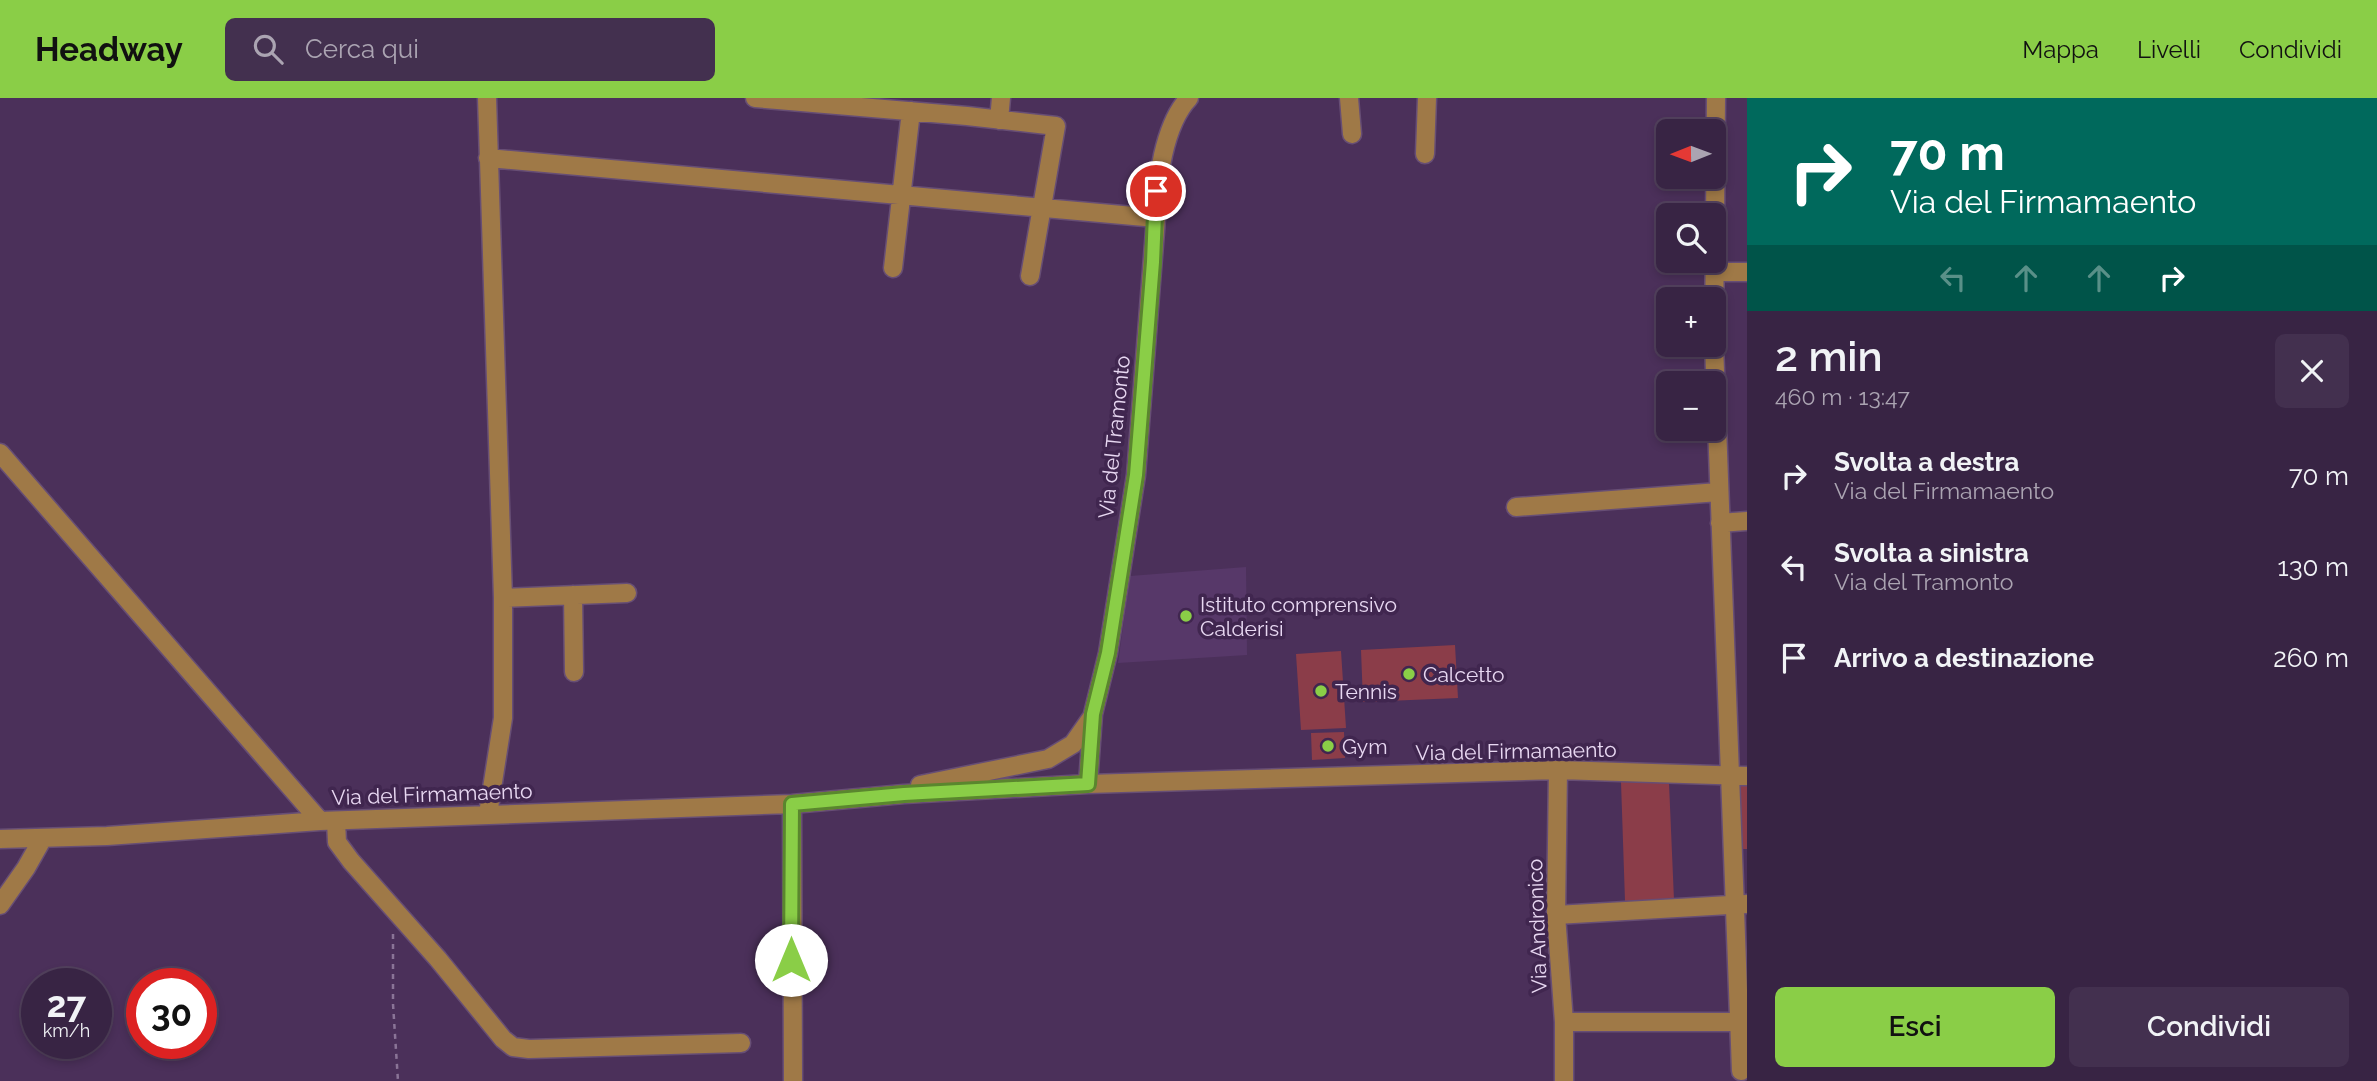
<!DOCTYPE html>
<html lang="it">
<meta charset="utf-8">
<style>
body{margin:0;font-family:Raleway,sans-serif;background:#43304f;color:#f1f3f6;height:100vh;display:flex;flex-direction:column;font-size:26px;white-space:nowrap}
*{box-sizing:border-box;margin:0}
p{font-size:23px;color:#aba4b2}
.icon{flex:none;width:38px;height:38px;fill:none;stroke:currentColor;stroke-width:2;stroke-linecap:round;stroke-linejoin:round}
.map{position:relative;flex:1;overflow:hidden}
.panel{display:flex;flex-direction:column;background:#382444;width:630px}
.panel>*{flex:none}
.top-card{background:#00695c;color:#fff;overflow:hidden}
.needle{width:46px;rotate:269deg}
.controls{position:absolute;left:1656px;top:21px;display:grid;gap:14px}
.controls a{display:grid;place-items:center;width:70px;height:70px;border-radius:10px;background:#382444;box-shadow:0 4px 10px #0003,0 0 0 2px #52415d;font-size:35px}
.speed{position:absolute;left:21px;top:870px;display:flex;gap:14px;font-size:35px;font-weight:700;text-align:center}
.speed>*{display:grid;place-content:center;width:91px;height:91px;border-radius:50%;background:#382444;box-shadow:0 4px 10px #0003,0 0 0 2px #52415d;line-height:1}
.speed small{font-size:18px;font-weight:400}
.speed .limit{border:10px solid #d22;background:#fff;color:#111}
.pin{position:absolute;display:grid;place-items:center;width:60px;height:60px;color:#fff;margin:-30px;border:4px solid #fff;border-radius:50%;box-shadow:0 2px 7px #0007}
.me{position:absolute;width:77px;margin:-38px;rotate:0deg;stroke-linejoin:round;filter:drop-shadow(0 0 5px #0008)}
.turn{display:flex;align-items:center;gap:24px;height:147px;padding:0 28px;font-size:32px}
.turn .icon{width:91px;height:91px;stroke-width:2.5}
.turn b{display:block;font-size:49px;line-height:60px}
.lanes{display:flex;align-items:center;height:66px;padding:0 28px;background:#0003;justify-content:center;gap:35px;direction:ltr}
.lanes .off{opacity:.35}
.round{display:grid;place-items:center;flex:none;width:74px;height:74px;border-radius:10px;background:#43304f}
.overview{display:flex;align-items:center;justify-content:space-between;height:119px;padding:0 28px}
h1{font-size:42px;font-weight:600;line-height:52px}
.action{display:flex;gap:14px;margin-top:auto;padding:14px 28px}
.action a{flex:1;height:80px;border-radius:10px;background:#8ace47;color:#111;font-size:28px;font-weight:600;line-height:80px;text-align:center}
.action a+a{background:#43304f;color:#f1f3f6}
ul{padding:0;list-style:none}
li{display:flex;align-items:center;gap:21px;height:91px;padding:0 28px}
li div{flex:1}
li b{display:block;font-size:26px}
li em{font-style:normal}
header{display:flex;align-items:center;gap:42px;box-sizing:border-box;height:98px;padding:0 35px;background:#8ace47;color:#111}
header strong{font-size:33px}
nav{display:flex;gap:38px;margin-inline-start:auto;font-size:24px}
.search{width:490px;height:63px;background:#43304f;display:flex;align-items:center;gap:18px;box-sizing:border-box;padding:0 24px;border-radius:10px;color:#aba4b2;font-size:26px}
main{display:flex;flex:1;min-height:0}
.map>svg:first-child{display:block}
</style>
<header>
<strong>Headway</strong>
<div class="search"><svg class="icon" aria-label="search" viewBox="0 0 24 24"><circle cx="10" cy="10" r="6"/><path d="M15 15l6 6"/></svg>Cerca qui</div>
<nav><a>Mappa</a><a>Livelli</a><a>Condividi</a></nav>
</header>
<main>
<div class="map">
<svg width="1747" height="983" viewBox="0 0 1747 983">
<rect width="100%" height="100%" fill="#4b305a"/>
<path fill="#573869" d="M1246,469L1247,557L1118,565L1130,478Z"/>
<path fill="#8b3d49" d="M1455,547L1458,600L1363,604L1361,552Z
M1341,553L1346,630L1301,632L1296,556Z
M1344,634L1345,660L1312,662L1311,635Z
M1621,684L1669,685L1674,802L1625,803Z
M1736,686H1747V751H1739Z"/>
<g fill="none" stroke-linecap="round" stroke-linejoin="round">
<defs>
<path id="minor" d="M487,0L503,500V620L488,716
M755,0L967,18L1056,28L1030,178
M1349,0L1352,36
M1716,0L1714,246L1741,973
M999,22L1001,0
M1425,56L1427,0
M488,60L1156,120
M893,170L911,13
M1715,174H1747
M0,355L320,723
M1516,409L1719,394
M1720,425L1747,423
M573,497L574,574
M503,500L627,495
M1558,672L1556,817L1564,924V983
M1088,686L1093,616L1108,555L1136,377L1156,120C1156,85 1164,26 1189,0
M920,687L1048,661L1073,646L1092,619
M792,706L793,983
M336,723L337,744L351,763L438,861L503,941L513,949L529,951L741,945
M0,741L107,738L320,723L792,706L904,696L1088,686L1558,672L1747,678
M0,807L26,770L43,740
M1556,817L1747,806
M1564,924H1747"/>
</defs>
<use href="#minor" stroke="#674e75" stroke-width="21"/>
<path stroke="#8a7497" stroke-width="2.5" stroke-dasharray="5 5" stroke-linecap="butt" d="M393,836V906L398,983"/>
<use href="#minor" stroke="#9f7947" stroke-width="18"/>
</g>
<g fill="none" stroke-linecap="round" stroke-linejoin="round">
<defs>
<path id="route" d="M791,862L792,706L904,696L1088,686L1093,616L1108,555L1136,377L1153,164L1156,93"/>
</defs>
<use href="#route" stroke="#5a862e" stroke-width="18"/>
<use href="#route" stroke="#8ace47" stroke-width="12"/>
</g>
<g fill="#8ace47" stroke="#40264f" stroke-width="2.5">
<circle cx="1186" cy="518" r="7"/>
<circle cx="1409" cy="576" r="7"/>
<circle cx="1321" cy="593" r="7"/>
<circle cx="1328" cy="648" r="7"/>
</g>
<g text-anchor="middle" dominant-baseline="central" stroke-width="7" stroke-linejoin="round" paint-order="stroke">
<g font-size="21" fill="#e8d8f2" stroke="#40264f">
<text transform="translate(1114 339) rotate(-84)">Via del Tramonto</text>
<text transform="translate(1516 653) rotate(-1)">Via del Firmamaento</text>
<text transform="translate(432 696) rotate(-2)">Via del Firmamaento</text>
<text transform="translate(1537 828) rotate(-92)">Via Andronico</text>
</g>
<g font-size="21" fill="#e8d8f2" stroke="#40264f" text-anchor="start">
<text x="1200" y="506">Istituto comprensivo<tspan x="1200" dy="24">Calderisi</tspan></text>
<text x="1423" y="576">Calcetto</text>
<text x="1335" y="593">Tennis</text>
<text x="1342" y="648">Gym</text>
</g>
</g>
</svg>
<div class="controls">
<a><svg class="needle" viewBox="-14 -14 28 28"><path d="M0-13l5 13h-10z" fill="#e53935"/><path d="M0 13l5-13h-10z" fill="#aba4b2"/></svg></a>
<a><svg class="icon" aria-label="search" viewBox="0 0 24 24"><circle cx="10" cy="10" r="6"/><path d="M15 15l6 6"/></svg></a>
<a>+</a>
<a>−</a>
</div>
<div class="speed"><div>27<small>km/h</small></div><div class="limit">30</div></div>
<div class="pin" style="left:1156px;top:93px;background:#d93025"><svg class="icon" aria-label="arrive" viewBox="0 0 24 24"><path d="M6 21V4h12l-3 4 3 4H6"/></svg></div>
<svg class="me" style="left:791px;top:862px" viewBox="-20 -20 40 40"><circle r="19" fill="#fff"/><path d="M0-13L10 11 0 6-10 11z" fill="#8ace47"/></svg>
</div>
<section class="panel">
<div class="top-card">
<div class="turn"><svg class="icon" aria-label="right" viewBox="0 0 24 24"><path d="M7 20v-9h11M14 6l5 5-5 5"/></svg><div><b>70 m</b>Via del Firmamaento</div></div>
<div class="lanes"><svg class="icon off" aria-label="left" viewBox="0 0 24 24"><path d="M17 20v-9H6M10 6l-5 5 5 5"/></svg><svg class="icon off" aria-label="ahead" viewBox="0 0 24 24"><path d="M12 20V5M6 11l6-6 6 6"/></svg><svg class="icon off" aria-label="ahead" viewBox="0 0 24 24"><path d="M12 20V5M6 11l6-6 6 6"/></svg><svg class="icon" aria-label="right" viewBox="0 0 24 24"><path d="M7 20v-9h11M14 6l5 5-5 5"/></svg></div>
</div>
<div class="overview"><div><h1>2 min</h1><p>460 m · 13:47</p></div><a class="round"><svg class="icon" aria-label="close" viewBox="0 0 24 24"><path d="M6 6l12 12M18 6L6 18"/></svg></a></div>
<ul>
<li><svg class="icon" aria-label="right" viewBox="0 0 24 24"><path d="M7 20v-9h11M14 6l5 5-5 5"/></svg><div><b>Svolta a destra</b><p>Via del Firmamaento</p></div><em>70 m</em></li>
<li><svg class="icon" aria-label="left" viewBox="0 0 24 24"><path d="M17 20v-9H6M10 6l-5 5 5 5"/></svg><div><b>Svolta a sinistra</b><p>Via del Tramonto</p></div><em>130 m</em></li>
<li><svg class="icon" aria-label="arrive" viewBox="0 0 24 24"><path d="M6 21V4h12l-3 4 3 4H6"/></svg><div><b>Arrivo a destinazione</b></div><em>260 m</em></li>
</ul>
<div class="action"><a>Esci</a><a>Condividi</a></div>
</section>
</main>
